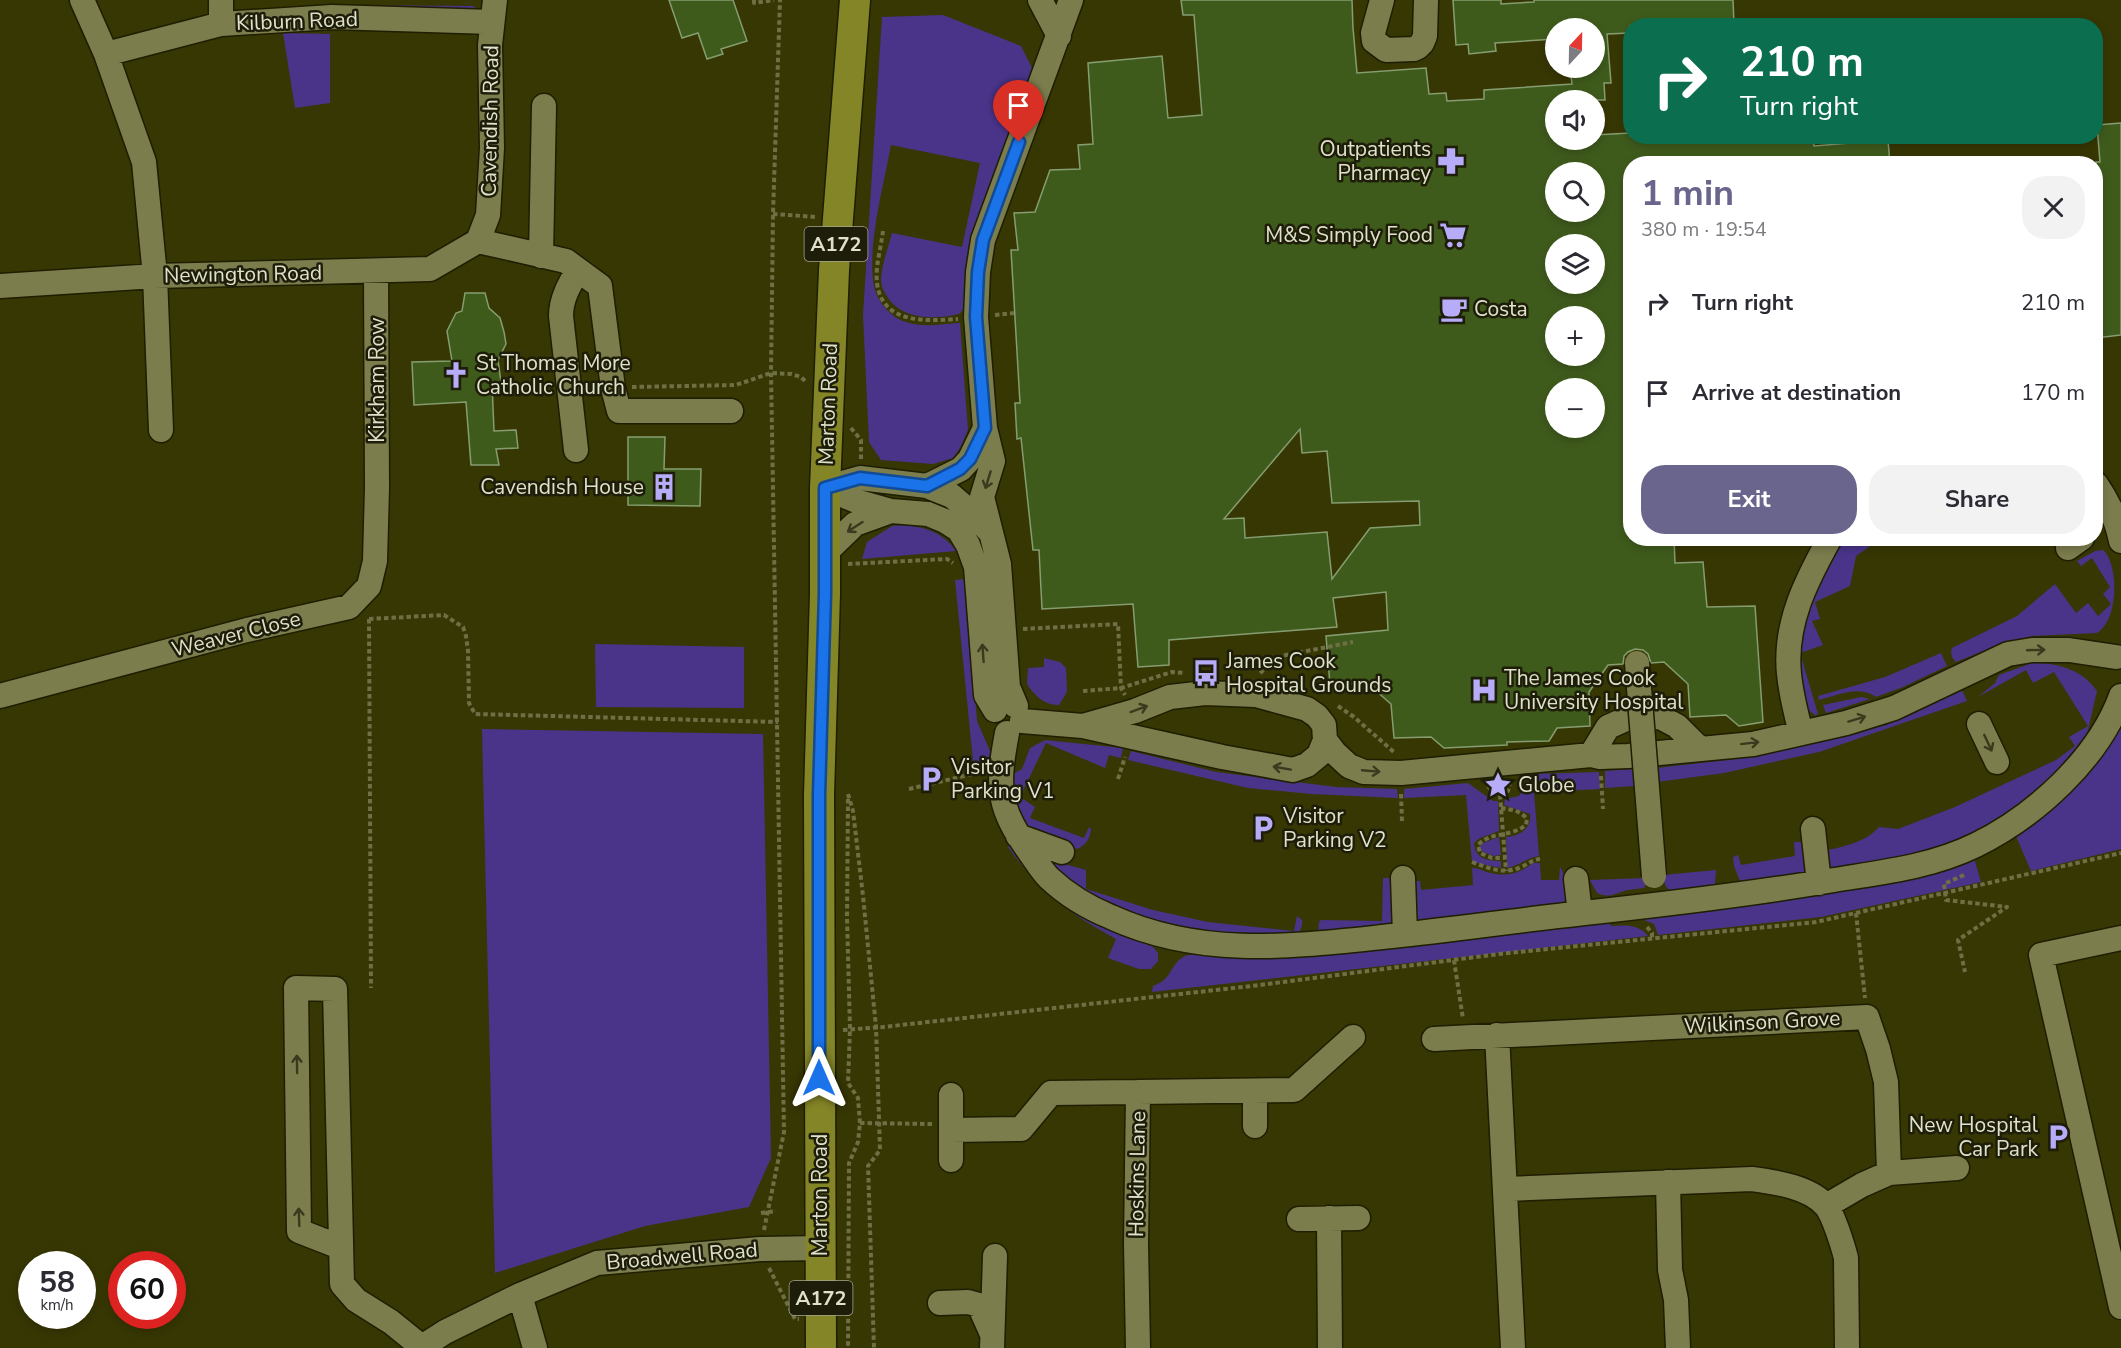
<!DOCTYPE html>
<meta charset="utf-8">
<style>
body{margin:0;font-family:"Nunito Sans",sans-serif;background:#f2f2f3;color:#2b2b33;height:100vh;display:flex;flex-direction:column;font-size:22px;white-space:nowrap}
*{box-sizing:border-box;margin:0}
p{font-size:20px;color:#7c7c81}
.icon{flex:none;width:33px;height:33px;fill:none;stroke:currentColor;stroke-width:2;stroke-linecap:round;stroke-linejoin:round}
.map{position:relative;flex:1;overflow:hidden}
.side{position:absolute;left:1623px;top:156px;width:480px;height:390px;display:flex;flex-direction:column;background:#fff;border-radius:24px;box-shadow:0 3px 9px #0003}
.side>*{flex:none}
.top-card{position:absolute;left:1623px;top:18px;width:480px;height:126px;border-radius:24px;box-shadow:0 3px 9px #0003;background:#0b6e4f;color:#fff;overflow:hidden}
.needle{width:39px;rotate:22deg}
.tools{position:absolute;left:1545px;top:18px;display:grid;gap:12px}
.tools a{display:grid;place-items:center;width:60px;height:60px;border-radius:50%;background:#fff;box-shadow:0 3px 9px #0003;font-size:30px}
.speed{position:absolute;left:18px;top:1251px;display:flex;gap:12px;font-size:30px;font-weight:700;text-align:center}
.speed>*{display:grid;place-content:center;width:78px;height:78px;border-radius:50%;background:#fff;box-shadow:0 3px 9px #0003;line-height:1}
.speed small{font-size:15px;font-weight:400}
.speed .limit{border:9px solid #d22;background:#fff;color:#111}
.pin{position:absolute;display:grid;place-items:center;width:51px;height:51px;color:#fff;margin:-62px -26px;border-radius:50% 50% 50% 0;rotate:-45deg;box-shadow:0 0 6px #0007}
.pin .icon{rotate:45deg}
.me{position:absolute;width:66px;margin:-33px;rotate:0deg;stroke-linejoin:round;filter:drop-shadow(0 0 4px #0008)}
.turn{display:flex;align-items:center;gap:21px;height:126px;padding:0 18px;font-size:27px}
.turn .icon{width:78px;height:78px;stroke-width:2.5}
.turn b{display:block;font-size:42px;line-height:51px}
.round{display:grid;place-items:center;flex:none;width:63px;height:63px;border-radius:24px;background:#f2f2f3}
.head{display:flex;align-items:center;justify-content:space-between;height:102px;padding:0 18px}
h1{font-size:36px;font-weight:700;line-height:45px;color:#6a658c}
.button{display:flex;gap:12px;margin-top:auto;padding:12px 18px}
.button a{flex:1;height:69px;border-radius:24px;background:#6a658c;color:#fff;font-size:24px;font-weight:700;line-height:69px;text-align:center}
.button a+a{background:#f2f2f3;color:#2b2b33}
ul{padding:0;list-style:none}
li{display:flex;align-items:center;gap:18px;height:90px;padding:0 18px}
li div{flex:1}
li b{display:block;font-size:22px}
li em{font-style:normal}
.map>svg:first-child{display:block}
</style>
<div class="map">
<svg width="2121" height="1348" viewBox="0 0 2121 1348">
<rect width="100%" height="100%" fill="#373704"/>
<path fill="#49348a" d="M338,5L473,6L477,9L338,10Z
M943,15L1021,46L1033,70L966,307L959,314C935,320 901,320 887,296C883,291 881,285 881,279C882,264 888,248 892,233L962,247L980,163L891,145C884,184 865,253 875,290C879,304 892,318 906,322C923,328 942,324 960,323L968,430L960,448L953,458L933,464L881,460L869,442L863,315L882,17Z
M283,33L330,34V103L295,108Z
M904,525C925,527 944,533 956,551L862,559L867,542L892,526Z
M1840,539H1866L1869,547L1856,556L1850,586L1815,602L1820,619L1812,621L1823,645L1800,653L1818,714L1815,715L1807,709L1796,671L1807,597Z
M2103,550C2119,564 2119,620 2097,633L2032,636L2003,643L1956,662C1952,658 1950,655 1952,648L2017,616L2055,584L2076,613L2088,603L2098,616L2111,604L2103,594L2110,587L2092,558L2081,566L2077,561L2095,551Z
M966,579L977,721L990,751L989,765L975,767L973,761L955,580Z
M595,644L744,647V708L596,707Z
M1941,653L1947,666L1903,687L1876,697C1858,685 1839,695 1819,700L1818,696L1885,677Z
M1044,658L1060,662L1066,668L1067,692L1059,705C1045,706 1034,695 1027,684L1028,668L1044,667Z
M2032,663C2057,663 2082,669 2097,691L2085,743L2044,789L2007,819L1914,860L1829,871L1819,852C1840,847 1864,844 1879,827L1898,829L1955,807L2056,760L2075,746L2069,737L2088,726L2054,672L2033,683L2026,670L1978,697L1995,683L1999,675Z
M1962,690L1967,701L1819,752L1724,773L1657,782L1656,768L1736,759L1802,746L1887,725L1895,718L1912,714Z
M1861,697L1870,699L1826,713L1823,705Z
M2121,725V849L2031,871L2016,836L2039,820L2060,800Z
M482,729L763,734L771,1158L749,1207L645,1226L495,1273Z
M1045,740L1123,748L1121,758L1109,755L1105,768L1046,743L1020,797L1035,807L1030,818L1084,838L1089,827L1091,829C1090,839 1086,845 1077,849C1031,838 1016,824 1010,776L1022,769L1030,748Z
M1131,751L1216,772L1336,787L1397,789L1398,798L1312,794L1248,788L1128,760Z
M1633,769L1635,786L1605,788V771Z
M1599,772L1600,789L1534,792L1539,856C1528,857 1519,866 1507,868L1506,837C1519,836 1532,829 1530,814L1504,805L1505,799L1519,796L1530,777L1534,774Z
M1468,783L1493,801H1498L1499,831L1480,838L1474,843C1475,858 1486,861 1501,861V868L1472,862L1466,795L1404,798V789Z
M1499,837L1501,855L1493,856L1481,851L1480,847L1483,843Z
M1013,841L1101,925L1153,947L1158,953V961L1151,969H1139L1108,958L1116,939C1068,913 1040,892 1008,847Z
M1794,842H1800L1808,849V870L1803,876L1750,885L1740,881L1734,866L1733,857L1738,855L1741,865L1795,856Z
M1974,858L1981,882L1821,917L1658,935L1654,924L1634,916L1729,907L1868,888L1926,874Z
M1054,861L1086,870V889L1153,910L1208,922L1294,931L1297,916L1302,920C1303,926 1300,933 1295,936C1206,933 1127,929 1055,870Z
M1533,863H1540L1541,880H1559L1560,867C1567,878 1569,893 1563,905L1414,922L1411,881H1420L1421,890L1473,885L1472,868C1480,868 1484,872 1491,873C1506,877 1521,873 1533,863Z
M1716,870L1715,884C1708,890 1701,890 1691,892C1676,894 1664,893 1663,875Z
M1383,878H1389L1395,882L1394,927L1318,931L1319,922L1321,920L1382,921Z
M1645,878L1646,884L1644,888C1638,889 1633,889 1628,890C1615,893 1610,899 1597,893L1590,880Z
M1609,922L1611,926C1625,925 1639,924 1648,936L1152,992L1153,986C1173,979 1169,966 1183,957C1193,951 1226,955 1240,956Z"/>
<path fill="#3f5b1c" stroke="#869d71" stroke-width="1.5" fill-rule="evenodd" d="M669,0H733L747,41L721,49L723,54L707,59L698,33L682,38Z
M1181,0H1352L1353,28L1357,73L1426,68L1429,94L1446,93L1447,101L1484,99V90L1572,84L1570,68H1594V28H1556V39L1495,43L1496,51L1469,54L1468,44L1456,45L1453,0H1501V4L1534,2V0H1733L1734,23L1724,26H1630V33L1607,34L1611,83H1604L1605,100H1556V140H1594V135L1630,133V136H1813L1814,146L1888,140L1890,164H1630V538H1674L1675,563L1703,562L1707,607L1755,606L1763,722L1739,726L1726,715L1690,717L1688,684L1664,662L1651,663L1648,654L1643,650L1635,649L1628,652L1624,656L1623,664L1608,665L1589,692L1590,726L1557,728L1549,741L1507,742V745L1444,748L1431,737L1394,738L1391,704L1367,683L1330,685L1326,636L1388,630L1386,592L1333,598L1337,627L1169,640V665L1138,667L1133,604L1042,609L1039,550H1033L1021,438L1017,439L1015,403H1020L1011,250H1018L1014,213L1035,212L1050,170L1080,169L1078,145L1093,144L1088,63L1162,56L1168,118L1202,115L1194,15H1183ZM1556,172H1594V212H1556ZM1556,244H1594V284H1556ZM1556,316H1594V356H1556ZM1556,388H1594V428H1556ZM1300,429L1302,453L1327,451L1332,503L1419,501L1420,525L1370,528L1332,579L1327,532L1245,538L1244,518L1224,519Z
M2121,123V335L2096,338V162H2100L2097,125Z
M465,293H485L489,308L500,318L504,332L506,344L498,360L501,382L492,383L494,431L516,430L518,448L496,449L499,465H471L466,402L414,405L412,362L452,361L447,331L456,313L462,311Z
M628,437H665L664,469H701L700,506L628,505Z"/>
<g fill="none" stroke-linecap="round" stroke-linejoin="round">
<defs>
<path id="minor" d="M82,0L106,54L144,162L155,276L161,430
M1040,0L1059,36
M1382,0L1373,33L1374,41L1386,50L1414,49L1418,47L1422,43L1425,36L1426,0
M221,24V0
M106,54L221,24L332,17L492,22
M478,241L566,261L600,286L613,388L619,411H731
M478,241L488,215L492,148L490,45L495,0
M541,256L544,106
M0,286L155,276L430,269L478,241
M576,450L561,316C561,299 569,285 578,270
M2096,484C2107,500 2117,521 2121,541
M927,486L961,469L970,459L985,428
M825,488L859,502L891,511L928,514L945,521L959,530L968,545L976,567L986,695L995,710
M825,488L860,478L927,486L952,496L975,516L990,532
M2068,548L2082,538
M825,553L855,524L891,511
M0,696L247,630L349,607L369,586L375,561L377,488L376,271
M1016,706L1008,687L999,564L982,497L993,461L985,428L976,317L978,272L983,240L1071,0
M1022,721L1083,726L1222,757L1293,770L1307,765L1319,755L1325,740
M1979,724L1997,762
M1083,726L1135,711L1170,697L1205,693L1256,695L1307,709L1317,716L1324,725L1325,740L1335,753L1349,766L1364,772L1401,773L1591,755L1600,757L1628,756L1753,744L1846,723L1894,708L2008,654L2032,650H2069L2116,657
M1007,733C996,791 998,808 1033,857C1038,864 1043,872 1049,878C1066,894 1089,908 1111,917C1203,959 1295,946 1392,936C1456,929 1520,920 1584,913C1667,904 1751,894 1834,880C1883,872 1931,867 1976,845C2035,816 2098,759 2121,696
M1801,733C1796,714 1791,694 1789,674C1784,624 1806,581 1830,538
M1591,755L1608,727L1626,719L1660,717L1677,726L1699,748
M1813,829L1819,883
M1018,836L1062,852
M1403,878L1405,934
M1576,879L1580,913
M2121,938L2041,955L2121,1307
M1497,1035L1513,1348
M1434,1039L1867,1017L1878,1049L1886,1082L1889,1173
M951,1095V1130L1021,1129L1051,1093L1138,1092
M1255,1126V1092
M951,1160V1130
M1668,1182L1670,1270L1676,1300L1678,1348
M1505,1189L1752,1179C1775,1182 1810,1187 1826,1206C1833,1214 1843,1246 1846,1258L1847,1348
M1826,1206L1862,1185L1889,1173L1957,1168
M1329,1218L1330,1348
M1299,1219L1358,1218
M340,1247L299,1231L296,988L335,989L342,1284L356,1300L391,1322L422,1347
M520,1295L535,1348
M940,1303L968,1302L979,1305L991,1332
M420,1348L445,1332L520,1295L597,1263L760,1249L820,1248
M992,1348L995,1256
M1138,1348L1136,1244L1138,1092L1294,1090L1353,1037"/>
<path id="major" d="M821,1348L819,795L825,594V488L834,270L855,0"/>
</defs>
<use href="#minor" stroke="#1e1e00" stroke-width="27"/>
<use href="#major" stroke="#1e1e00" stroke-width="33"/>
<path stroke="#6e6f45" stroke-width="4" stroke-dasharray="4.5 3" stroke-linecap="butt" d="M754,0V3L774,0
M773,214L816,217
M883,231C881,248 875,267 877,283C882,325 928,321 958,319
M995,315L1014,313
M632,387L736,385L771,373L791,374L801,377L806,382
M851,428L861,440V459
M848,564L947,559L953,563
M369,619L444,615L463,627L466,636L468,651L469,703L475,714L778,722
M369,619L371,988
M1023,629L1118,624L1121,688L1125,695
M1260,673L1281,656L1353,642
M1083,691L1121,688L1172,672L1185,673
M1338,706L1354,717L1395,753
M1601,776L1603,809
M1118,779L1125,757
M1488,786L1492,792L1500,795L1508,791L1510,782
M909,789L981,772
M848,794L853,811L863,896L876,1027L880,1150L868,1166L874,1348
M1401,794L1402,821
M1500,795L1506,871
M848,799L847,917L850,1029L848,1083L858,1098L860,1123L858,1142L849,1163L848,1348
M1501,808C1512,810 1520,810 1527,819L1526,825C1509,838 1491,831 1478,845L1480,853L1492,858H1505
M1472,862C1488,868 1504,875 1521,867C1528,864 1532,860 1540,859
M1964,875L1944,884L1946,900L2007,907L1958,940L1965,972
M1856,913L1865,998
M1647,927L1652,933V939
M1454,960L1463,1019
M843,1030L883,1027L1252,986L1499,954L1816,922L2121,853
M860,1123L933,1124
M761,1213L776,1211
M764,1230L784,1132L771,373L773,214L780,0
M769,1268L795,1319H799"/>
<use href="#minor" stroke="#7c7d4d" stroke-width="24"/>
<use href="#major" stroke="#848526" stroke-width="30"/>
<defs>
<path id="minor-bridge" d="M1637,663L1654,876"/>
</defs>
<use href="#minor-bridge" stroke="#1e1e00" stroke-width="27" stroke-linecap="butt"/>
<use href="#minor-bridge" stroke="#7c7d4d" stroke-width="24"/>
</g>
<defs><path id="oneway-shaft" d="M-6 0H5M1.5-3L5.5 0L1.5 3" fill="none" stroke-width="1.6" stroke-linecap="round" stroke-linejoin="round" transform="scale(1.5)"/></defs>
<g stroke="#3a3a1e">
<use href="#oneway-shaft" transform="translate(988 480) rotate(107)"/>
<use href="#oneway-shaft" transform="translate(855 527) rotate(147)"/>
<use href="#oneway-shaft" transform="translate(2036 650) rotate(-2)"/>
<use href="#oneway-shaft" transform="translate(983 653) rotate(-94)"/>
<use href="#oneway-shaft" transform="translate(1139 709) rotate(-20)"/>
<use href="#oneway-shaft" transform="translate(1857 719) rotate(-17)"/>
<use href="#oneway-shaft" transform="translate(1750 743) rotate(-7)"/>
<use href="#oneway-shaft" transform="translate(1988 743) rotate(65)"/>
<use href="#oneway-shaft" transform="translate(1282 768) rotate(-170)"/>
<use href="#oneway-shaft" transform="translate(1371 771) rotate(5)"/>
<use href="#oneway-shaft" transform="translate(297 1064) rotate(-91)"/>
<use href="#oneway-shaft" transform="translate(299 1217) rotate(-92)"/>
</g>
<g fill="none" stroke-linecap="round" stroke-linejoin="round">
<defs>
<path id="route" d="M819,1078V795L825,594V488L860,478L927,486L960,469L970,459L985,428L976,317L978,272L983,240L1019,142"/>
</defs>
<use href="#route" stroke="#114b97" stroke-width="15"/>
<use href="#route" stroke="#1a73e8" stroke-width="10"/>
</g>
<defs>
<symbol id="pharmacy-bare" viewBox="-9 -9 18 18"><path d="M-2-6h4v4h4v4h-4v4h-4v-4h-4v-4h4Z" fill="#b6acf8" stroke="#1d1d0a" stroke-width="2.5" paint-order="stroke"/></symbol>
<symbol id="supermarket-bare" viewBox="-9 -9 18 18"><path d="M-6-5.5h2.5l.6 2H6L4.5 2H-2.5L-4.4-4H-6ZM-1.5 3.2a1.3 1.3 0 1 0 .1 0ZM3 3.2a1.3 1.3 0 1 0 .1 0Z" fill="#b6acf8" stroke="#1d1d0a" stroke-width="2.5" paint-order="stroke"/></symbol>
<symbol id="cafe-bare" viewBox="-9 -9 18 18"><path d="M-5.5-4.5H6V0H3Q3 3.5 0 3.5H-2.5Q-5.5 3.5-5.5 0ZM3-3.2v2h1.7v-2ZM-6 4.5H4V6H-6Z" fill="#b6acf8" stroke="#1d1d0a" stroke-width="2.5" paint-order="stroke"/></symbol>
<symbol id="church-bare" viewBox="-9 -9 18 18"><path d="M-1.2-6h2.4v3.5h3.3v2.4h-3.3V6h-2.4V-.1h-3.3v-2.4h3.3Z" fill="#b6acf8" stroke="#1d1d0a" stroke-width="2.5" paint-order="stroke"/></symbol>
<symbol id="building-bare" viewBox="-9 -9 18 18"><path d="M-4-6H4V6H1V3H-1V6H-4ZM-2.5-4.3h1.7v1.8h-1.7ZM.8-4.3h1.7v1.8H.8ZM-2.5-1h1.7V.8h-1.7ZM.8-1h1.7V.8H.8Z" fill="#b6acf8" stroke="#1d1d0a" stroke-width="2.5" paint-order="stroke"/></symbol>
<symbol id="bus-bare" viewBox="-9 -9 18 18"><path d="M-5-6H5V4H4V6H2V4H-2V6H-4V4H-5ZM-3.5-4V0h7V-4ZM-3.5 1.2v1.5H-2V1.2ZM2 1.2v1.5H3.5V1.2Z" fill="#b6acf8" stroke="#1d1d0a" stroke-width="2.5" paint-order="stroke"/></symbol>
<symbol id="hospital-bare" viewBox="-9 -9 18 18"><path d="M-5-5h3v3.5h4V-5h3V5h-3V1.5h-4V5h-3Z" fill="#b6acf8" stroke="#1d1d0a" stroke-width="2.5" paint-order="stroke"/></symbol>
<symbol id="parking-bare" viewBox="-9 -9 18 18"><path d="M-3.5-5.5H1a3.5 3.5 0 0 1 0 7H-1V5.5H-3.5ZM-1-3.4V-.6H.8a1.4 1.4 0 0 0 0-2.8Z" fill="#b6acf8" stroke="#1d1d0a" stroke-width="2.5" paint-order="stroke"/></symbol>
<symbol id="sight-bare" viewBox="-9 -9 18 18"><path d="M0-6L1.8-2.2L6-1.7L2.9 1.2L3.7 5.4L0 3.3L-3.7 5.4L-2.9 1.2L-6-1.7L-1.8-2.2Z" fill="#b6acf8" stroke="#1d1d0a" stroke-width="2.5" paint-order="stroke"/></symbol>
</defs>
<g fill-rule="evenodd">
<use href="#pharmacy-bare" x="1432" y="142" width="38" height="38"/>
<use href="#supermarket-bare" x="1434" y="216" width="38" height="38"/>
<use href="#cafe-bare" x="1435" y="290" width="38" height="38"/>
<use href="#church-bare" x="437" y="356" width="38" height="38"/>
<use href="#building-bare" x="645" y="468" width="38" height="38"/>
<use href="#bus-bare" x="1187" y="654" width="38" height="38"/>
<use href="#hospital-bare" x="1465" y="671" width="38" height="38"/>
<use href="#parking-bare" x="912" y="760" width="38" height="38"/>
<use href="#sight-bare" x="1479" y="766" width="38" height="38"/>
<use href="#parking-bare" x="1244" y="809" width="38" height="38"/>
<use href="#parking-bare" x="2039" y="1118" width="38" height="38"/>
</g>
<g text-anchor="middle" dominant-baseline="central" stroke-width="5" stroke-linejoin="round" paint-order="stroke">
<g fill="#1d1d0a" stroke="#a5a68f" stroke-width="1.5">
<rect x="804.5" y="227" width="63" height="34" rx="4.5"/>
<rect x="789.5" y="1281" width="63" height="34" rx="4.5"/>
</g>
<g font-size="20" font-weight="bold" fill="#dfe1c8">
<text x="836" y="244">A172</text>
<text x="821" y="1298">A172</text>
</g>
<g font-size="21" fill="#dfe1c8" stroke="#1d1d0a">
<text transform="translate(297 21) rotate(-2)">Kilburn Road</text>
<text transform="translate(490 121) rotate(-89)">Cavendish Road</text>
<text transform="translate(243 274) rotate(-1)">Newington Road</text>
<text transform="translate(377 380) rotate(-90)">Kirkham Row</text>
<text transform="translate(828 404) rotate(-88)">Marton Road</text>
<text transform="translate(236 634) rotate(-14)">Weaver Close</text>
<text transform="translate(1762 1022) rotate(-3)">Wilkinson Grove</text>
<text transform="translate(1137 1174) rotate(-89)">Hoskins Lane</text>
<text transform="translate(820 1195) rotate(-90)">Marton Road</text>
<text transform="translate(682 1256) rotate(-5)">Broadwell Road</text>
</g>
<g font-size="21" fill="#dfe1c8" stroke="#1d1d0a" text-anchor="start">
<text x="1431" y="149" text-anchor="end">Outpatients<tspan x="1431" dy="24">Pharmacy</tspan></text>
<text x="1433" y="235" text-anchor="end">M&amp;S Simply Food</text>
<text x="1474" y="309">Costa</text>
<text x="476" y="363">St Thomas More<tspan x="476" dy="24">Catholic Church</tspan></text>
<text x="644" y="487" text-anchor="end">Cavendish House</text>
<text x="1226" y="661">James Cook<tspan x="1226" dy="24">Hospital Grounds</tspan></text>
<text x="1504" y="678">The James Cook<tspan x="1504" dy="24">University Hospital</tspan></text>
<text x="951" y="767">Visitor<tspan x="951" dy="24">Parking V1</tspan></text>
<text x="1518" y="785">Globe</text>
<text x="1283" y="816">Visitor<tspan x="1283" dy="24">Parking V2</tspan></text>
<text x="2038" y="1125" text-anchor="end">New Hospital<tspan x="2038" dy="24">Car Park</tspan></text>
</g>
</g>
</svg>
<div class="tools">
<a><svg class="needle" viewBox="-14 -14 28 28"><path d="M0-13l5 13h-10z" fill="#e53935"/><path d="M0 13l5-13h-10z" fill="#7c7c81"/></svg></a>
<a><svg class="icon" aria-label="sound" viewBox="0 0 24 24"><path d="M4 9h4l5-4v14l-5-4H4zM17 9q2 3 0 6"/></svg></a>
<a><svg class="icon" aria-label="search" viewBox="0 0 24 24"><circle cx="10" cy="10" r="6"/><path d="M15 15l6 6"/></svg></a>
<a><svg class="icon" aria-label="layers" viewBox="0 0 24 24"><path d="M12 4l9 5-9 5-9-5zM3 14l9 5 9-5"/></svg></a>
<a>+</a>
<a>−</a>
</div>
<div class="speed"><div>58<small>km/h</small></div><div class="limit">60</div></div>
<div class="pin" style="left:1019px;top:142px;background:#d93025"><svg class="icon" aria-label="arrive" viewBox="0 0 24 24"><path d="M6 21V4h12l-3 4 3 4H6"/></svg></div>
<svg class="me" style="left:819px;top:1078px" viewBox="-20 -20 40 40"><path d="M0-17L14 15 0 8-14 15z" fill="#1a73e8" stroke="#fff" stroke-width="4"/></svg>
<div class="top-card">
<div class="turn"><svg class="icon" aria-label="right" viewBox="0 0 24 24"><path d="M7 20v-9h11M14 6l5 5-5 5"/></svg><div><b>210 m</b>Turn right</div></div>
</div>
<section class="side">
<div class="head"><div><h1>1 min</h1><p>380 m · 19:54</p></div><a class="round"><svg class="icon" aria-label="close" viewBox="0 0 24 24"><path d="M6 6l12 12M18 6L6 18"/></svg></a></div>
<ul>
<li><svg class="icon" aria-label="right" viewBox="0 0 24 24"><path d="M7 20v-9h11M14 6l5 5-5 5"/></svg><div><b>Turn right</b></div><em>210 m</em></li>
<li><svg class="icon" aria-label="arrive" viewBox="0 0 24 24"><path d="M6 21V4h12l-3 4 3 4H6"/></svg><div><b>Arrive at destination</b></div><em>170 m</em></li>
</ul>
<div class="button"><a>Exit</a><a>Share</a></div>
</section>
</div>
